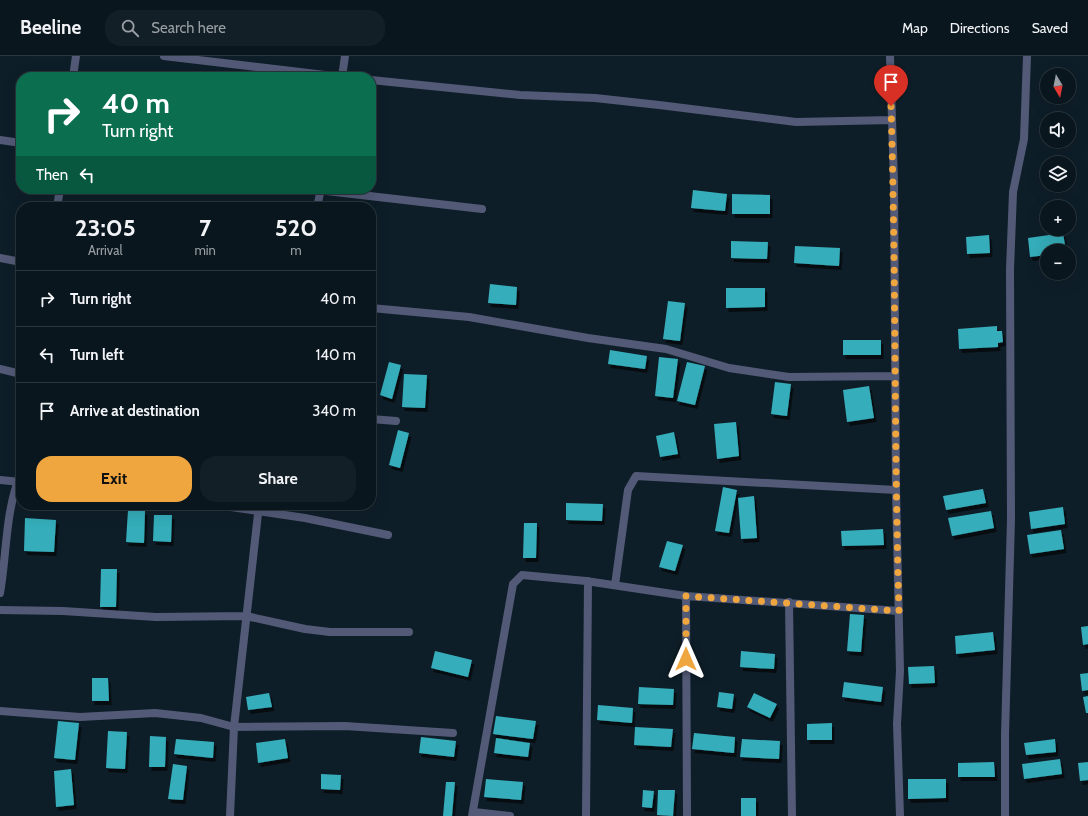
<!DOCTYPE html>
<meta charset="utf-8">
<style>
body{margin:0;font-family:Cabin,sans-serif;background:#131f27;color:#f1f3f6;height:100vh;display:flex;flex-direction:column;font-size:15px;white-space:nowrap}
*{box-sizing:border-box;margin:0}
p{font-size:13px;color:#999fa4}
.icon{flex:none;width:22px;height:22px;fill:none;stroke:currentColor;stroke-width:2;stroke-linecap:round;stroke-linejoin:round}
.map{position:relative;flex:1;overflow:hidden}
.drawer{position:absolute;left:16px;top:146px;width:360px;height:308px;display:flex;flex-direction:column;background:#0a161e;border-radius:16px;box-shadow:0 4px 16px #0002,0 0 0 1px #2a353c}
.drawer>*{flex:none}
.hud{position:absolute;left:16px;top:16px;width:360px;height:122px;border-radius:16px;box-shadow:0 4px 16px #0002,0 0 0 1px #2a353c;background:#0b6e4f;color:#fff;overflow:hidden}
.needle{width:26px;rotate:170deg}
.fabs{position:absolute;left:1040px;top:12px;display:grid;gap:8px}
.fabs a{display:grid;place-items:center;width:36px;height:36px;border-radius:50%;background:#0a161e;box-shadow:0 4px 16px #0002,0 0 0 1px #2a353c;font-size:20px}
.pin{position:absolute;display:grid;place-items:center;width:34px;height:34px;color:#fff;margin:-41px -17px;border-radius:50% 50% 50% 0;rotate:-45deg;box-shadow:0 0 4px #0007}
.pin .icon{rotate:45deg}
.me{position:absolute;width:44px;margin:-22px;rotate:0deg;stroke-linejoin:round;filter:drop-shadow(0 0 3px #0008)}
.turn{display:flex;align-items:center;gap:14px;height:84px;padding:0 20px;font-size:18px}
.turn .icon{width:52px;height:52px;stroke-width:2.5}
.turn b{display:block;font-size:28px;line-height:34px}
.then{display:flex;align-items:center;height:38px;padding:0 20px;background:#0003;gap:8px;font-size:15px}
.eta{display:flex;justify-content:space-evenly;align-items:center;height:68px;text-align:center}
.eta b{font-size:24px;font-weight:700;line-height:28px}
.cta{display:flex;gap:8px;margin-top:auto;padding:8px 20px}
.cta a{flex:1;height:46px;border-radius:16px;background:#f0a63f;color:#111;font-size:16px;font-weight:700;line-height:46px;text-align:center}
.cta a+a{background:#131f27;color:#f1f3f6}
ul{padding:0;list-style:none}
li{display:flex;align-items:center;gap:12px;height:56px;padding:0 20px;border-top:1px solid #2a353c}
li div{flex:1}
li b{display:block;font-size:15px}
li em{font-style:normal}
header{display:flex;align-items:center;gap:24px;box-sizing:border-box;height:56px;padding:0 20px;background:#0a161e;border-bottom:1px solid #2a353c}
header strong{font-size:19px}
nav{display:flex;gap:22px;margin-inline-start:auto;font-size:14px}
.search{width:280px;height:36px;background:#131f27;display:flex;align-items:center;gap:10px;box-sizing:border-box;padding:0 14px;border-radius:16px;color:#999fa4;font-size:15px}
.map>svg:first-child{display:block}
</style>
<header>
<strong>Beeline</strong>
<div class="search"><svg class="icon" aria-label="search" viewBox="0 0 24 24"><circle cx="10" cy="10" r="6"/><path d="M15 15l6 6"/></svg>Search here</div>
<nav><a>Map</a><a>Directions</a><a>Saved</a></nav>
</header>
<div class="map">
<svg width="1088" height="760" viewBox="0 0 1088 760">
<defs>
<filter id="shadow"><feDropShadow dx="2.5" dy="4" stdDeviation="0" flood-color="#0009"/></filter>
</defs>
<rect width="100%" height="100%" fill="#0e1e28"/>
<path fill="#36adba" filter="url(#shadow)" d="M693,134L727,138L725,155L691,152Z
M732,138L770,139V158H732Z
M1063,177L1066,195H1047V199L1030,201L1028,182Z
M989,179L990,197L967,198L966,181Z
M731,185L768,186L767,203L731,202Z
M795,190L840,192L839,210L794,207Z
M490,228L517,231L516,249L488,247Z
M726,232H765V251L726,252Z
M668,245L685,247L680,285L663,283Z
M997,270V275H1002L1003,286L998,287V291L959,293L958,273Z
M843,284H881V299H843Z
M610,294L647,300L645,313L608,308Z
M659,301L678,303L673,342L655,340Z
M389,306L401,309L392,343L380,339Z
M687,306L705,310L695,349L677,345Z
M404,318L427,319L425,352L402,351Z
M775,326L791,328L787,360L771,358Z
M869,330L874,362L847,366L843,334Z
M736,366L739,400L717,403L714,368Z
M398,374L409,377L400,412L389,409Z
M674,376L678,398L660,401L656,380Z
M723,431L737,434L729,477L715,475Z
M983,433L986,447L946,454L943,440Z
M754,440L757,482L741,483L738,442Z
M566,447L603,448L602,465L566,464Z
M1063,451L1065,468L1031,473L1029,456Z
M128,454L145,455L144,487L126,486Z
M991,455L994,472L952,480L948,462Z
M154,459H172L171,486L153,485Z
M25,462L56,464L54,496L24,495Z
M524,467H537L536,502H523Z
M883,473L884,489L842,490L841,475Z
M1061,474L1064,493L1030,498L1027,479Z
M667,485L683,489L675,515L659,511Z
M101,513H117L116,551H100Z
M850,558L864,559L861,596L847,595Z
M1088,570V588L1083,589L1081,571Z
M993,576L995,594L956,598L955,580Z
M435,595L472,604L468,621L431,612Z
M741,595L775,598L774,613L740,611Z
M934,610L935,627L909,628L908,611Z
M1088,617V634L1082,635L1080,618Z
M92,622H108L109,645H92Z
M844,626L883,631L881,646L842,641Z
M639,631L674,633L673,649L638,648Z
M719,636L734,638L732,653L717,651Z
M269,637L272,651L248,654L246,641Z
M754,637L777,648L770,662L747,651Z
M1088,640V657H1086L1083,641Z
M598,649L633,652L632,667L597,664Z
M496,660L536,665L533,683L493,678Z
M58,665L79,667L75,704L54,702Z
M832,667V684H807V668Z
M635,671L673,673L671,691L634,689Z
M108,675L127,676L125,713L106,712Z
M694,677L735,681L734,697L692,693Z
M150,680L166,681L165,711H149Z
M421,681L456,685L454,701L419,697Z
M496,682L530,687L528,701L494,697Z
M176,683L214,686L213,702L174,698Z
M285,683L288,702L258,707L256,687Z
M742,683L780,685L779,703L740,701Z
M1055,683L1056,696L1026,699L1024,687Z
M1060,703L1062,718L1024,723L1022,708Z
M994,706L995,721H958V707Z
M1088,706V724L1080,725L1078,707Z
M173,708L187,710L183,744L168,743Z
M71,713L74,749L56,751L54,715Z
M321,718L341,719L340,734L321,733Z
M486,723L523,726L521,744L484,741Z
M908,723H946V742L908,743Z
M446,726H455L452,760H443Z
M643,734L654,735L652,752L642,751Z
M658,734H675L673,760L657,759Z
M741,742H756V760H741Z"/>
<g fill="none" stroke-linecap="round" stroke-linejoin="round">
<path stroke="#535a77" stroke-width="8" d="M164,0L342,21
M890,0L894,126L896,434L900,615L897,668L900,760
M73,21L76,0
M342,21L345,0
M371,24L520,39L595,42L659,49L796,66L892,64
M0,84L21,87
M309,133L482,153
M57,151L60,133
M317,151L321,133
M0,202L21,206
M371,252L469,261L588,282L666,293L729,312L789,321L895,320
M0,313L21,318
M371,363L396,365
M0,424L21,426
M217,449L305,462L388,479
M615,529L628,434L636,420L896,434
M0,537C7,497 5,455 21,417
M686,540L687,760
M789,546L792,760
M0,554L63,555L156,561L246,560L305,573L330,576H409
M0,655L80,661L155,657L201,662L234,671L345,670L453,677
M474,756L510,760
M230,760L234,671L259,449
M472,760L513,528L522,519L586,525L686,540L899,555
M586,760L588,525
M1005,760V679L1011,463L1010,213L1013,136L1024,83L1027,0"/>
</g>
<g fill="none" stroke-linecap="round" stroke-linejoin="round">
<path stroke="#f0a63f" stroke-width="7" stroke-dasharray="0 12.6" d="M686,603V540L899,555C894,387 896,218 891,50"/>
</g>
</svg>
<div class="fabs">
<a><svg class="needle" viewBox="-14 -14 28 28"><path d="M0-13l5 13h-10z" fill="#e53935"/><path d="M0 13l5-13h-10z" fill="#999fa4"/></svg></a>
<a><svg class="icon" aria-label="sound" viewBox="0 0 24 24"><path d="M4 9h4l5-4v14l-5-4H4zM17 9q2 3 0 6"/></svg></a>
<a><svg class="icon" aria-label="layers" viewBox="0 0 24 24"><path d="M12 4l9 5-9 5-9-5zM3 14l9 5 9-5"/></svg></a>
<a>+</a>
<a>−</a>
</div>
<div class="pin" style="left:891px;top:50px;background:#d93025"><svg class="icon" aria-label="arrive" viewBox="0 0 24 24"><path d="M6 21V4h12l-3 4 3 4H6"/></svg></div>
<svg class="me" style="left:686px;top:603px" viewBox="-20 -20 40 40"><path d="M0-17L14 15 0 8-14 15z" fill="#f0a63f" stroke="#fff" stroke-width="4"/></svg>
<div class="hud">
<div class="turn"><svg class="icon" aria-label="right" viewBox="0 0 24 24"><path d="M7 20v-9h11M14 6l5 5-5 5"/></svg><div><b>40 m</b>Turn right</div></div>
<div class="then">Then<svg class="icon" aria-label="left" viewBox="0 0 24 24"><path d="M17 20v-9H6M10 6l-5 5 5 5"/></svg></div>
</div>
<section class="drawer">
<div class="eta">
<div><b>23:05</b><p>Arrival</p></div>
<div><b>7</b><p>min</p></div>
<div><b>520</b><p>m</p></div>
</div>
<ul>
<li><svg class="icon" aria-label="right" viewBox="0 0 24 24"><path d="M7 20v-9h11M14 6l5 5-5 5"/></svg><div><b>Turn right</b></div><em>40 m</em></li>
<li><svg class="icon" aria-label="left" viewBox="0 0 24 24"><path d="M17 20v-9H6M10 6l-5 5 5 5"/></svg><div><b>Turn left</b></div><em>140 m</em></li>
<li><svg class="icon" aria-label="arrive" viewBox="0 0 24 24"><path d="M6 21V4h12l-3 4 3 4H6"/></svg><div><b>Arrive at destination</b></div><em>340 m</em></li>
</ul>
<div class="cta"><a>Exit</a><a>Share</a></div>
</section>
</div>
